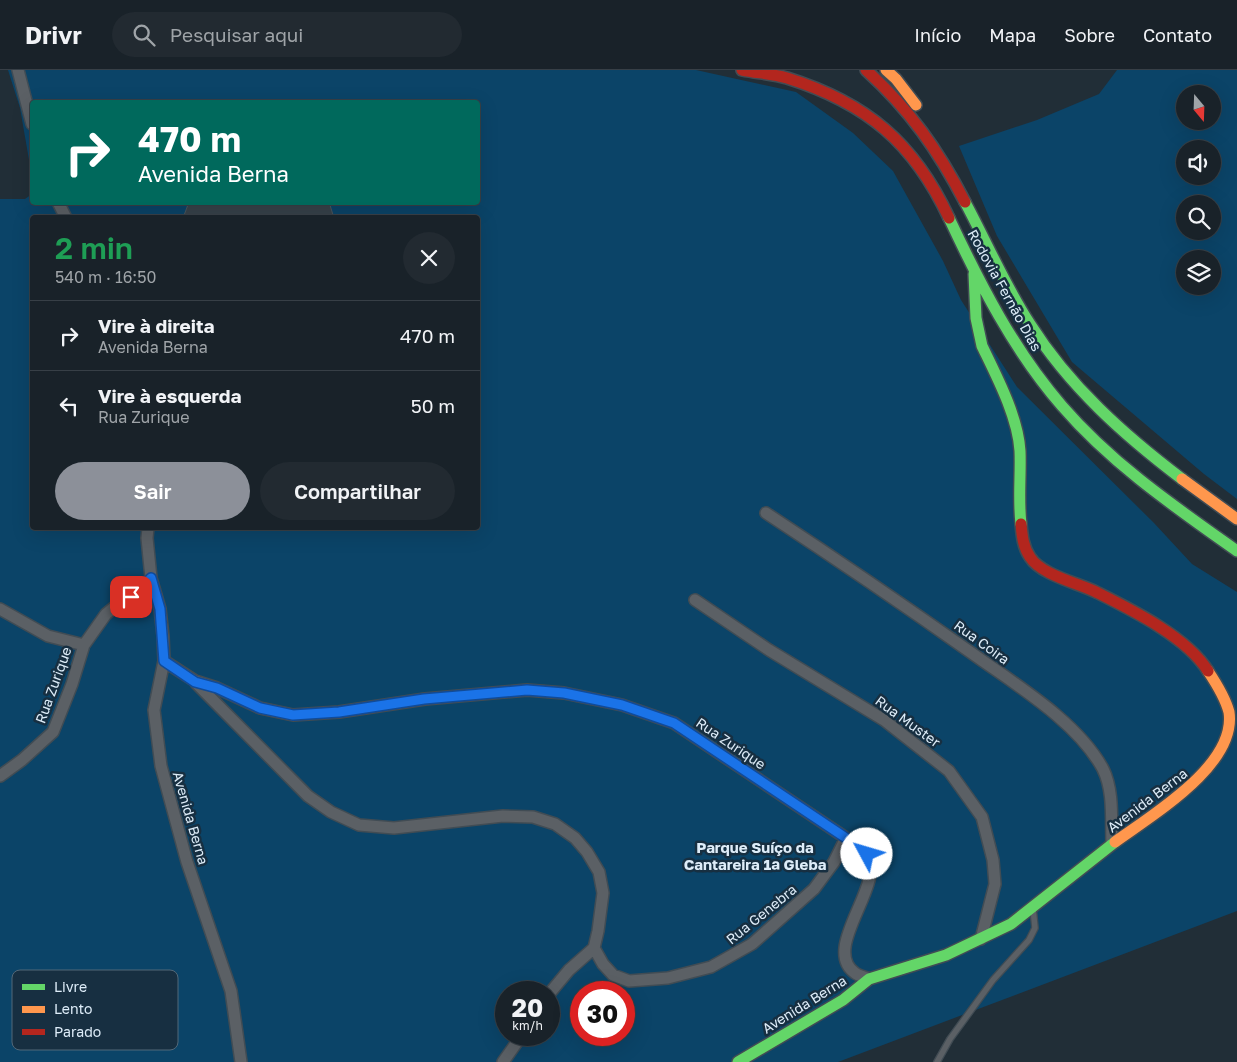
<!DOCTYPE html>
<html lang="pt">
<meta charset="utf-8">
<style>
body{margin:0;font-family:"Golos Text",sans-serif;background:#222a31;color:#f1f3f6;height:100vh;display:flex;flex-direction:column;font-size:19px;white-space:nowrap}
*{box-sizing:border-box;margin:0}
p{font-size:16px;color:#9fa4a8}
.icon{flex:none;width:28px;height:28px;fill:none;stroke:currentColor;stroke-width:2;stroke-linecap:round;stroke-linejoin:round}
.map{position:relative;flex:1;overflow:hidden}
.drawer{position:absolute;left:30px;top:145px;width:450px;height:315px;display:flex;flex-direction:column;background:#192229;border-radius:5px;box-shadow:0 5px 20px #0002,0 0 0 1px #373f46}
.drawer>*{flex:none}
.guide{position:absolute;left:30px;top:30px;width:450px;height:105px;border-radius:5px;box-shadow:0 5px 20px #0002,0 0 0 1px #373f46;background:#00695c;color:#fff;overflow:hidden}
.needle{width:32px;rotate:161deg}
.tools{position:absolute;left:1176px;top:15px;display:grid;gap:10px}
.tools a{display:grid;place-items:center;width:45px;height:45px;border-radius:50%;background:#192229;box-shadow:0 5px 20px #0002,0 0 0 1px #373f46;font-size:25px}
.speed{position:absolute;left:495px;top:911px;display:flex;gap:10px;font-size:25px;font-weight:700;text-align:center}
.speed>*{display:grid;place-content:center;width:65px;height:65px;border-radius:50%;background:#192229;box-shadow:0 5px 20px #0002,0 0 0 1px #373f46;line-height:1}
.speed small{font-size:12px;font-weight:400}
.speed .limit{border:8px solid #d22;background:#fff;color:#111}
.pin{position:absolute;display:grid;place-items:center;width:42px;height:42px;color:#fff;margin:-21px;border-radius:10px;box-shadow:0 2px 8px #0006}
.me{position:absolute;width:55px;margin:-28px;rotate:309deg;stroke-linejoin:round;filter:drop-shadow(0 0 4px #0008)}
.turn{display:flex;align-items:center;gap:18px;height:105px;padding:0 25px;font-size:22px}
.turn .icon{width:65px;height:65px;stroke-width:2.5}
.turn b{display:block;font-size:35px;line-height:42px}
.round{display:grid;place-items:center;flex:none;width:52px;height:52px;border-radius:26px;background:#222a31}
.head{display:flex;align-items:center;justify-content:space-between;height:85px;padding:0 25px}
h1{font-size:30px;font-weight:600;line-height:38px;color:#1e9e55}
.cta{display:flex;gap:10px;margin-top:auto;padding:10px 25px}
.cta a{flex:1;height:58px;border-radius:30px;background:#8c9099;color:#fff;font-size:20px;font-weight:600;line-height:58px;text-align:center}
.cta a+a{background:#222a31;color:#f1f3f6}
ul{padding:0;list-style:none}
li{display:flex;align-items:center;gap:15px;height:70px;padding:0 25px;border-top:1px solid #373f46}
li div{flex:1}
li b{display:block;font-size:19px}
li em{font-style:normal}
header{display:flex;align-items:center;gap:30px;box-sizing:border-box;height:70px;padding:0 25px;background:#192229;border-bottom:1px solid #373f46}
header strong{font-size:24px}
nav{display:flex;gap:28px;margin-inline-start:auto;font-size:18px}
.search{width:350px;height:45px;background:#222a31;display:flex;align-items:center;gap:12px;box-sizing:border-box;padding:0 18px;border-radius:28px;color:#9fa4a8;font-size:19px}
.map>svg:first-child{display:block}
</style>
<header>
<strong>Drivr</strong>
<div class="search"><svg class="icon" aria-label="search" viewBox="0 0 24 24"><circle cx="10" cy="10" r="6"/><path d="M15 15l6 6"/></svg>Pesquisar aqui</div>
<nav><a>Início</a><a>Mapa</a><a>Sobre</a><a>Contato</a></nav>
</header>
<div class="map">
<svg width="1237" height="992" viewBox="0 0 1237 992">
<rect width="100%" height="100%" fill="#212e37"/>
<path fill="#0b4468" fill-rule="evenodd" d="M8,0H696L796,22L853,63L893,101L943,191L961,230L1017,317L1154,453L1192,494L1237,522V841L838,992H0V129H25L32,124V132H478V32H32V107L20,38ZM32,148H478V458H32ZM506,922H549V965H506ZM581,922H624V965H581Z
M1117,0H1237V429L1204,404L1072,292L997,166L959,76L1037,50L1099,24ZM1185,24H1212V51H1185ZM1185,79H1212V106H1185ZM1185,134H1212V161H1185ZM1185,189H1212V216H1185Z"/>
<path fill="#37424a" stroke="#4b565e" d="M189,132H329L334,148H183Z"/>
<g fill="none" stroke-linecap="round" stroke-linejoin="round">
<defs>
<path id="lane" d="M937,992L950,969L993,910L1029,870L1035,858L1033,838"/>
<path id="street" d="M18,0L32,54
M58,132L66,148
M766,443C836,489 905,536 973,584C1016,615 1078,652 1103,699C1114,721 1111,750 1112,774
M148,458L147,468L151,508L160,539L163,566L164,591L154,640L161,696L187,792L231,921L241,992
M695,530L769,580L884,650L949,701L982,747L993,790L995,814L981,869
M0,539L48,566L84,575
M164,591L195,611L217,618L260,638L293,645L339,642L425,629L527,620L564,623L622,635L674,653L846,768C852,773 862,778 867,784C887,814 820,878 855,903C859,906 865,907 869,909
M196,613L308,726L331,742L359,755L394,758L503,746L533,747L555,754L575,768L587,782L599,802L603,823L598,861L594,878L569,900L549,924
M0,706L22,690L53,662L72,614L84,575L106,544L117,535L141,520L151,508
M594,878L603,894L613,905L629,911L668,908L711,897L752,874L814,819L834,792L846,768
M503,992L522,965"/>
<path id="fast" d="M965,132C987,173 1005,216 1030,254C1069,316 1124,365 1182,409
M949,148C980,214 1014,281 1062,336C1112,394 1175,437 1237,481
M974,204L976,248L982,276
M982,276C997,307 1018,347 1020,381C1021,405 1018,429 1021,454
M738,992L843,930L869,909L946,885L1011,854L1115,772"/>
<path id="slow" d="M886,0L896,9L916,35
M1182,409L1237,449
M1115,772C1152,745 1237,695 1229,642C1225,627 1216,613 1208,601"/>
<path id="jam" d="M742,0C757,3 773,4 787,8C867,33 914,73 949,148
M866,0C910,40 938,80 965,132
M1021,454C1022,465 1023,477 1030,487C1041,505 1078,513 1096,522C1132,540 1187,567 1208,601"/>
</defs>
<use href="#lane" stroke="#414c54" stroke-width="8"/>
<use href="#street" stroke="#414c54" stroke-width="14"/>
<use href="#fast" stroke="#414c54" stroke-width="14"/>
<use href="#slow" stroke="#414c54" stroke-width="14"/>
<use href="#jam" stroke="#414c54" stroke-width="14"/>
<use href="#lane" stroke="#5b6065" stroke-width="5.5"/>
<use href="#street" stroke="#5b6065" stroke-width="11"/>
<use href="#fast" stroke="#63d668" stroke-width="11"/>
<use href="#slow" stroke="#ff974d" stroke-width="11"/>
<use href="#jam" stroke="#b3261e" stroke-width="11"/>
</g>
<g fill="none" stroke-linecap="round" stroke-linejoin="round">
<defs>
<path id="route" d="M131,527L140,520L151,508L160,539L164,591L195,612L217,618L260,638L293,645L339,642L424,629L527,620L564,623L622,635L674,653L846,768L867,784"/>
</defs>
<use href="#route" stroke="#114b97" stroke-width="12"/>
<use href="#route" stroke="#1a73e8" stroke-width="9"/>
</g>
<g text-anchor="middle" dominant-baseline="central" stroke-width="5" stroke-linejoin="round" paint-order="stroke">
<g font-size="14" fill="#deedf9" stroke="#172f41">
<text transform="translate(1005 220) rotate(61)">Rodovia Fernão Dias</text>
<text transform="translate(982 572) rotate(36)">Rua Coira</text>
<text transform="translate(53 615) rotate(-70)">Rua Zurique</text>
<text transform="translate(908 651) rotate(36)">Rua Muster</text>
<text transform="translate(731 673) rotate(34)">Rua Zurique</text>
<text transform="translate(1147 730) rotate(-37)">Avenida Berna</text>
<text transform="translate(191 748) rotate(74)">Avenida Berna</text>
<text transform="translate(761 844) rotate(-39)">Rua Genebra</text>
<text transform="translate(804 934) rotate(-32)">Avenida Berna</text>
</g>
<g font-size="15" font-weight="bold" fill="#deedf9" stroke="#172f41">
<text x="755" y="777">Parque Suíço da<tspan x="755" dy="17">Cantareira 1ª Gleba</tspan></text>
</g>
</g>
<rect x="12" y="900" width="166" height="80" rx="8" fill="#172f41" stroke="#536878" stroke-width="1"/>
<rect x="22" y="914" width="23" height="6" fill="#63d668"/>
<rect x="22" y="936" width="23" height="7" fill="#ff974d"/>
<rect x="22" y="959" width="23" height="6" fill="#b3261e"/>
<g font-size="14" fill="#deedf9">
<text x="54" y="922">Livre</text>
<text x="54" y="944">Lento</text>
<text x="54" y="967">Parado</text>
</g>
</svg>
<div class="tools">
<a><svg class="needle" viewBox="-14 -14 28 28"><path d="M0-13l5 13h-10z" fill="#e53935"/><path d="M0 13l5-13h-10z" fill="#9fa4a8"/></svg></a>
<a><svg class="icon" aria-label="sound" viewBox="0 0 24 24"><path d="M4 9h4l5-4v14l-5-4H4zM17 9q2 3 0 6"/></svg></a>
<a><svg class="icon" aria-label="search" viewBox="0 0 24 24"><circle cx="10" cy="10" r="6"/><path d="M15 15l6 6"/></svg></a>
<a><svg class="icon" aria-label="layers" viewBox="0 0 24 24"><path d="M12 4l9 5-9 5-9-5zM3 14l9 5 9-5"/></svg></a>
</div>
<div class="speed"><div>20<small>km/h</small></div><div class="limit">30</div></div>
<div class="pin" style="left:131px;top:527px;background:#d93025"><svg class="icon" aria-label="arrive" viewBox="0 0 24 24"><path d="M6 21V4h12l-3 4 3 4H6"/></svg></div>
<svg class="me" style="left:867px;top:784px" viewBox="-20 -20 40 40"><circle r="19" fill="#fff"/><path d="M0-13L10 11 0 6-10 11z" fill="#1a73e8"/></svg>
<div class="guide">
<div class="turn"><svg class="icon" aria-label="right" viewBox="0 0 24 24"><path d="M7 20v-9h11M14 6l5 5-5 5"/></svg><div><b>470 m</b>Avenida Berna</div></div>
</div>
<section class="drawer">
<div class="head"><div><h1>2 min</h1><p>540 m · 16:50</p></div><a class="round"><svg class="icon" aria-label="close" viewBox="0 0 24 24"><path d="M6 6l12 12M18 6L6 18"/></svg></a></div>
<ul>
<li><svg class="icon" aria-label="right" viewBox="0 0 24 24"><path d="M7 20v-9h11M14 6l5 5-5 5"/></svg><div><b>Vire à direita</b><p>Avenida Berna</p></div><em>470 m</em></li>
<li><svg class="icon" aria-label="left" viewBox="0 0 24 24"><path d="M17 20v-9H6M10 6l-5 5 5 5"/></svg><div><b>Vire à esquerda</b><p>Rua Zurique</p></div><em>50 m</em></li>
</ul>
<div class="cta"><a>Sair</a><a>Compartilhar</a></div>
</section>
</div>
